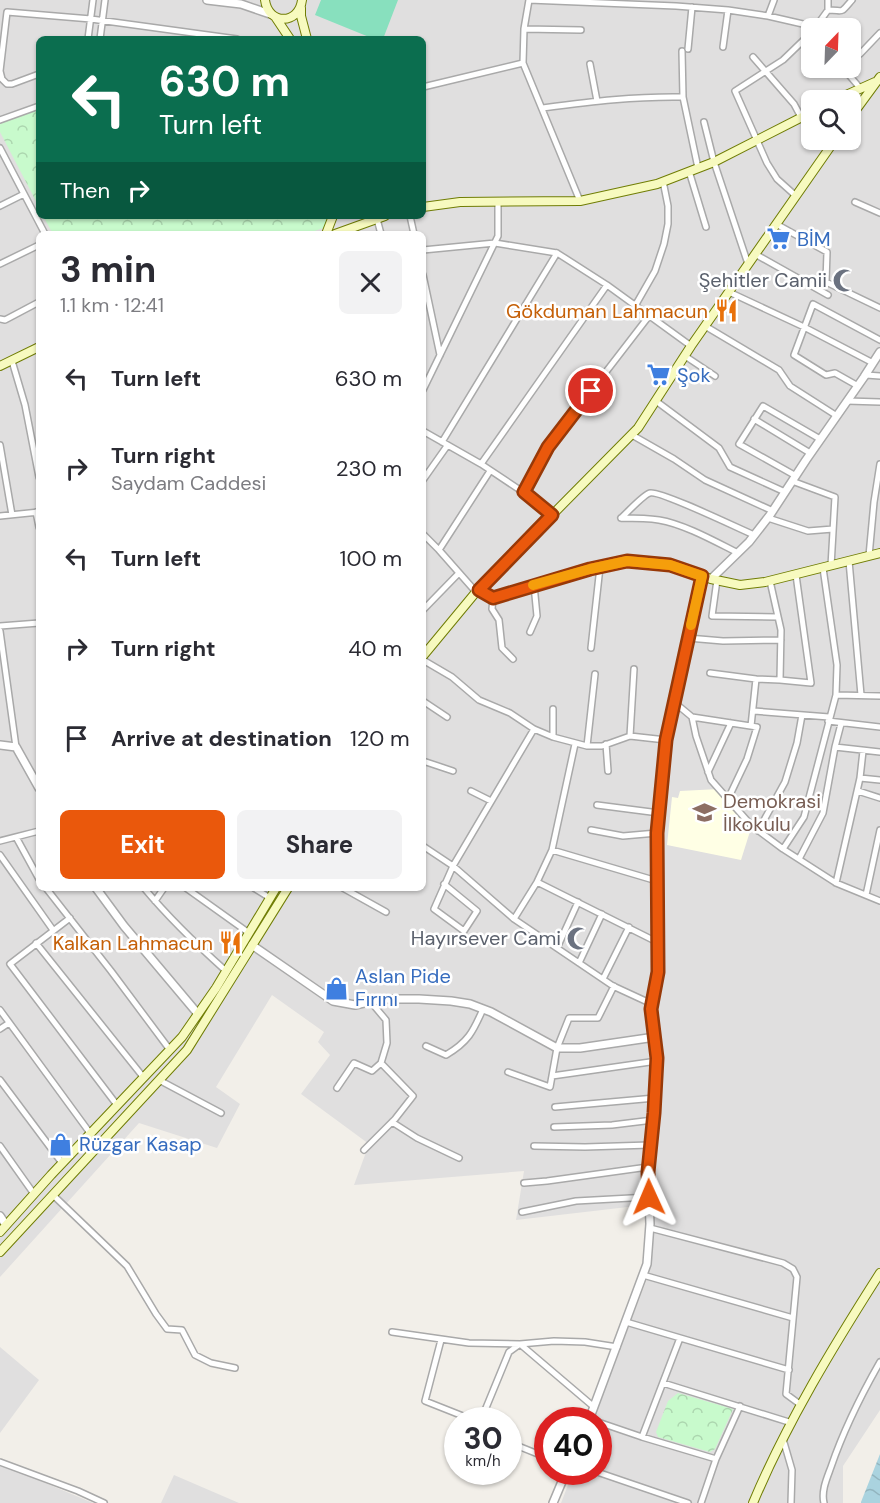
<!DOCTYPE html>
<meta charset="utf-8">
<style>
body{margin:0;font-family:"DM Sans",sans-serif;background:#f2f2f3;color:#2b2b33;height:100vh;display:flex;flex-direction:column;font-size:22px;white-space:nowrap}
*{box-sizing:border-box;margin:0}
p{font-size:20px;color:#7c7c81}
.icon{flex:none;width:33px;height:33px;fill:none;stroke:currentColor;stroke-width:2;stroke-linecap:round;stroke-linejoin:round}
.map{position:relative;flex:1;overflow:hidden}
.panel{position:absolute;left:36px;top:231px;width:390px;height:660px;display:flex;flex-direction:column;background:#fff;border-radius:9px;box-shadow:0 2px 4px #0004}
.panel>*{flex:none}
.top-card{position:absolute;left:36px;top:36px;width:390px;height:183px;border-radius:9px;box-shadow:0 2px 4px #0004;background:#0b6e4f;color:#fff;overflow:hidden}
.needle{width:39px;rotate:23deg}
.controls{position:absolute;left:801px;top:18px;display:grid;gap:12px}
.controls a{display:grid;place-items:center;width:60px;height:60px;border-radius:9px;background:#fff;box-shadow:0 2px 4px #0004;font-size:30px}
.speed{position:absolute;left:444px;top:1407px;display:flex;gap:12px;font-size:30px;font-weight:700;text-align:center}
.speed>*{display:grid;place-content:center;width:78px;height:78px;border-radius:50%;background:#fff;box-shadow:0 2px 4px #0004;line-height:1}
.speed small{font-size:15px;font-weight:400}
.speed .limit{border:9px solid #d22;background:#fff;color:#111}
.pin{position:absolute;display:grid;place-items:center;width:51px;height:51px;color:#fff;margin:-26px;border:3px solid #fff;border-radius:50%;box-shadow:0 2px 6px #0007}
.me{position:absolute;width:66px;margin:-33px;rotate:359deg;stroke-linejoin:round;filter:drop-shadow(0 0 4px #0008)}
.turn{display:flex;align-items:center;gap:21px;height:126px;padding:0 24px;font-size:27px}
.turn .icon{width:78px;height:78px;stroke-width:2.5}
.turn b{display:block;font-size:42px;line-height:51px}
.then{display:flex;align-items:center;height:57px;padding:0 24px;background:#0003;gap:12px;font-size:22px}
.round{display:grid;place-items:center;flex:none;width:63px;height:63px;border-radius:9px;background:#f2f2f3}
.summary{display:flex;align-items:center;justify-content:space-between;height:102px;padding:0 24px}
h1{font-size:36px;font-weight:700;line-height:45px}
.button{display:flex;gap:12px;margin-top:auto;padding:12px 24px}
.button a{flex:1;height:69px;border-radius:9px;background:#ea580c;color:#fff;font-size:24px;font-weight:700;line-height:69px;text-align:center}
.button a+a{background:#f2f2f3;color:#2b2b33}
ul{padding:0;list-style:none}
li{display:flex;align-items:center;gap:18px;height:90px;padding:0 24px}
li div{flex:1}
li b{display:block;font-size:22px}
li em{font-style:normal}
.map>svg:first-child{display:block}
</style>
<div class="map">
<svg width="880" height="1503" viewBox="0 0 880 1503">
<defs>
<pattern id="park-crowns" width="20" height="18" patternUnits="userSpaceOnUse" patternTransform="scale(1.5)"><rect width="20" height="18" fill="#c8facc"/><path d="M2 6a3 3 0 1 1 6 0M12 15a3 3 0 1 1 6 0" fill="none" stroke="#acd6af"/></pattern>
<pattern id="water-waves" width="16" height="10" patternUnits="userSpaceOnUse" patternTransform="scale(1.5)"><rect width="16" height="10" fill="#aad3df"/><path d="M0 5q4-4 8 0t8 0" fill="none" stroke="#92b5bf"/></pattern>
</defs>
<rect width="100%" height="100%" fill="#f2efe9"/>
<path fill="#e0dfdf" fill-rule="evenodd" d="M0,0H880V1410L843,1466V1503H561L573,1472H598V1420H593L647,1279L645,1205L516,1220L524,1171L354,1185L369,1144L301,1094L330,1055L318,1042L324,1032L272,995L216,1087L240,1104L217,1148L139,1123L0,1277ZM812,28H850V68H812ZM39,39H423V216H39ZM812,100H850V140H812ZM39,234H423V888H39Z
M0,1347L39,1380L0,1433Z
M0,1464L93,1503H0Z
M174,1475L239,1503H161Z"/>
<path fill="#ffffe5" d="M719,789L752,825L741,860L667,845L672,797L678,798L680,791Z"/>
<path fill="url(#park-crowns)" d="M39,108V207L0,132V124Z
M43,216H329L326,227L306,234H53Z
M678,1393L733,1409L715,1449L710,1452L658,1437L656,1432L668,1401Z"/>
<path fill="#88e0be" d="M321,0H398L383,39H374L315,15Z"/>
<path fill="url(#water-waves)" d="M880,1454V1503H861V1502Z"/>
<g fill="none" stroke-linecap="round" stroke-linejoin="round">
<defs>
<path id="minor" d="M828,10V0
M768,16L774,0
M815,28L828,10C845,10 839,15 852,0
M524,29L581,30
M88,39L93,0
M100,39L105,0
M723,47L728,10
M688,49L692,7
M682,51L683,97
M860,54L880,33
M753,57L794,104L801,117
M590,64L597,101
M843,68L860,88
M39,74L12,84H7L2,79L0,71L7,12L91,19L237,39
M423,87L523,63
M542,108C589,102 635,96 683,97L698,168
M0,120L39,106
M704,122L714,162L748,264
M0,148L45,234
M689,171L706,227
M796,196L777,179L767,163L735,91L783,60L812,32
M580,201L523,63L524,29L529,0L676,6L728,10L768,16L816,27
M855,202L880,213
M0,206L24,194
M410,216L414,234
M377,219L381,234
M776,224L827,252L826,282L880,308
M423,250L495,243L557,253L607,285L691,346
M755,254L828,295
M0,264L39,245
M423,275L440,355
M729,292L804,327L873,363
M635,306L655,271L664,244L668,224V206L663,181
M0,319L5,320L39,302
M705,326L779,370L790,386L837,416
M685,356L715,376
M12,361L25,405L39,477
M866,375L880,376
M858,386L835,373L826,375L794,355L813,304L880,340
M423,390L498,236V202
M656,401L719,448L730,467L785,492
M847,401L880,402
M754,419L810,453
M423,431L481,464L523,492L552,515
M632,435L674,459L705,480L773,511
M442,442L557,253
M0,445L12,515
M481,464L607,285
M796,476L739,444L763,406L820,439
M423,480L447,446
M792,481L835,497L831,566
M523,492L548,447L649,316
M36,512L39,527
M0,516L39,512
M621,518C627,513 644,494 650,493C659,490 740,529 754,535
M621,518C634,518 647,518 659,520C684,524 716,542 738,553
M768,518L808,531L833,529
M423,534L439,550L476,592
M439,550L490,471
M869,556L874,502L880,464
M849,561L861,695
M717,580L712,616L778,617
M493,598L492,609L499,620L502,648L513,659
M423,610L459,573
M0,626L39,623
M0,631L16,747
M530,632L537,616L534,585
M688,638L723,641L781,640
M591,648L600,567
M423,660L452,677L479,700L510,713L534,729L553,737L587,746H602L630,736L666,740
M710,673L756,679
M780,680L811,683L796,575
M836,695L880,696
M423,701L447,717
M674,702L692,717L696,736L711,780L751,825L783,849L836,883L880,901
M754,711L829,717
M692,717L757,727L747,759L728,799
M828,721L880,727
M751,726L756,679L780,680L781,630L770,581
M630,736L634,669
M553,737V709
M606,744L608,771
M587,746L595,674
M835,747L880,752
M423,761L453,771
M708,772L731,723
M860,778L880,780
M471,791L491,801
M858,791L880,798
M597,805L659,813
M591,830L623,836L657,833
M758,831L785,782L797,743L802,715
M16,837L39,879
M0,841L39,831
M423,846L453,866L514,919L613,986L652,1004
M783,849L804,817L836,695L837,665L823,568
M552,850L657,881
M0,855L53,930
M799,859L823,813L835,747L841,724
M537,882L657,942
M836,883L860,778L863,751
M444,884L477,911L464,931L434,909L453,866L534,729
M46,888L111,971L170,1050
M144,888C169,918 197,945 226,971
M186,888L249,933
M254,888L270,898
M343,888L386,912
M866,895L880,830
M155,901L164,888
M70,918L10,964L117,1105
M514,919L537,882L552,850L575,744
M36,943L144,1078
M557,948L578,902
M579,963L602,914
M603,979L629,927
M0,1010L90,1133
M0,1029L9,1023
M426,1046L446,1055C468,1042 473,1032 483,1009
M508,1072L550,1087L557,1048L569,1018H598L614,986
M552,1076L657,1061
M0,1080L62,1163
M159,1080L221,1113
M337,1088L354,1063L372,1071L381,1063
M555,1107L655,1098
M392,1122L417,1138L459,1158
M554,1127L612,1125L653,1120
M0,1146L34,1194
M534,1146L585,1147L650,1145
M364,1150L395,1119L413,1096L381,1063L387,1043L386,1020L370,1001
M524,1183L547,1181L648,1167
M53,1195L127,1266L156,1314L167,1329L182,1330L195,1355L211,1363L235,1368
M522,1212L576,1201L649,1197
M650,1228L783,1263L793,1269L797,1277L786,1394L801,1405
M643,1275L793,1318
M626,1322L789,1370
M392,1332L469,1343L520,1344L594,1407
M441,1340L425,1401L468,1418L471,1420
M663,1383L792,1423
M481,1420L509,1352L520,1344L554,1341L585,1342L617,1347
M598,1422L642,1437L716,1459
M642,1437L680,1338
M783,1439L792,1470L791,1503
M508,1442L548,1458
M0,1462L78,1491L104,1503
M597,1472L688,1503
M701,1503L716,1459L740,1406
M824,1503C821,1491 827,1478 831,1467C844,1429 860,1397 880,1362"/>
<path id="tertiary" d="M207,0L241,4L270,14
M711,579L749,542L770,515L806,460L864,377L880,352
M0,745L16,747L39,788
M96,888L124,926L198,1014
M252,945L333,1001L355,1005L382,999H419L451,1001L470,1004L491,1012L557,1048H580L655,1037
M0,1216L6,1225
M589,1420L647,1264L650,1224L648,1172L657,1058L651,1009L658,972L657,833L666,740L702,576
M553,1503L566,1472"/>
<path id="secondary" d="M265,0C268,25 299,25 302,0
M301,8V16L307,39
M276,18L290,39
M835,100L875,82
M850,118L880,77
M423,207L460,202L580,201L657,184L714,162L812,112
M326,234L333,216
M335,234L385,216
M0,366L39,347
M479,590L493,598L590,569L627,561L670,565L711,579L740,585L765,582L880,553
M423,656L476,592L638,428L691,346L835,140
M0,1232L51,1175L182,1037L216,988L276,888
M0,1252L187,1050L288,888
M753,1503C786,1424 834,1345 880,1273"/>
</defs>
<use href="#minor" stroke="#a9a9a9" stroke-width="8"/>
<use href="#tertiary" stroke="#a9a9a9" stroke-width="10"/>
<use href="#secondary" stroke="#707d05" stroke-width="10"/>
<use href="#minor" stroke="#fff" stroke-width="5"/>
<use href="#tertiary" stroke="#fff" stroke-width="7"/>
<use href="#secondary" stroke="#f7fabf" stroke-width="8"/>
</g>
<g fill="none" stroke-linecap="round" stroke-linejoin="round">
<defs>
<path id="route" d="M591,391L548,447L524,492L552,515L479,590L493,598L590,569L627,561L670,565L702,576L666,740L657,833L658,972L651,1009L657,1058L654,1113L648,1172L649,1197"/>
</defs>
<use href="#route" stroke="#983908" stroke-width="15"/>
<use href="#route" stroke="#ea580c" stroke-width="10"/>
<path stroke="#f59e0b" stroke-width="10" d="M533,585L590,569L627,561L670,565L702,576L691,625"/>
</g>
<defs>
<symbol id="supermarket-bare" viewBox="-9 -9 18 18"><path d="M-6-5.5h2.5l.6 2H6L4.5 2H-2.5L-4.4-4H-6ZM-1.5 3.2a1.3 1.3 0 1 0 .1 0ZM3 3.2a1.3 1.3 0 1 0 .1 0Z" fill="#3f7fe0" stroke="#fff" stroke-width="2.5" paint-order="stroke"/></symbol>
<symbol id="mosque-bare" viewBox="-9 -9 18 18"><path d="M3.5-4.9A6 6 0 1 0 3.5 4.9A5 5 0 1 1 3.5-4.9Z" fill="#6b7280" stroke="#fff" stroke-width="2.5" paint-order="stroke"/></symbol>
<symbol id="restaurant-bare" viewBox="-9 -9 18 18"><path d="M-5-6h1v4h1v-4h1v4h1v-4h1v5L-1.5 .5V6h-2V.5L-5-1ZM5-6V6H3V1.5H1.5Q1.5-4 5-6Z" fill="#e8710a" stroke="#fff" stroke-width="2.5" paint-order="stroke"/></symbol>
<symbol id="school-bare" viewBox="-9 -9 18 18"><path d="M0-5L7-2L0 1L-7-2ZM-4 1L0 2.5L4 1V4Q0 6-4 4Z" fill="#8d6e63" stroke="#fff" stroke-width="2.5" paint-order="stroke"/></symbol>
<symbol id="shop-bare" viewBox="-9 -9 18 18"><path d="M-5-2.5h2.3a2.7 3.5 0 0 1 5.4 0H5L5.5 6h-11ZM-1.5-2.5h3a1.5 2.3 0 0 0-3 0Z" fill="#3f7fe0" stroke="#fff" stroke-width="2.5" paint-order="stroke"/></symbol>
</defs>
<g fill-rule="evenodd">
<use href="#supermarket-bare" x="762" y="222" width="33" height="33"/>
<use href="#mosque-bare" x="828" y="264" width="33" height="33"/>
<use href="#restaurant-bare" x="710" y="294" width="33" height="33"/>
<use href="#supermarket-bare" x="642" y="358" width="33" height="33"/>
<use href="#school-bare" x="688" y="796" width="33" height="33"/>
<use href="#mosque-bare" x="562" y="922" width="33" height="33"/>
<use href="#restaurant-bare" x="214" y="926" width="33" height="33"/>
<use href="#shop-bare" x="320" y="972" width="33" height="33"/>
<use href="#shop-bare" x="44" y="1128" width="33" height="33"/>
</g>
<g text-anchor="middle" dominant-baseline="central" stroke-width="5" stroke-linejoin="round" paint-order="stroke">
<g font-size="20" fill="#366cbe" stroke="#fff" text-anchor="start">
<text x="797" y="239">BİM</text>
<text x="677" y="375">Şok</text>
<text x="355" y="976">Aslan Pide<tspan x="355" dy="23">Fırını</tspan></text>
<text x="79" y="1144">Rüzgar Kasap</text>
</g>
<g font-size="20" fill="#5b616d" stroke="#fff" text-anchor="end">
<text x="827" y="280">Şehitler Camii</text>
<text x="561" y="938">Hayırsever Cami</text>
</g>
<g font-size="20" fill="#c56008" stroke="#fff" text-anchor="end">
<text x="708" y="311">Gökduman Lahmacun</text>
<text x="213" y="943">Kalkan Lahmacun</text>
</g>
<g font-size="20" fill="#785e54" stroke="#fff" text-anchor="start">
<text x="723" y="801">Demokrasi<tspan x="723" dy="23">İlkokulu</tspan></text>
</g>
</g>
</svg>
<div class="controls">
<a><svg class="needle" viewBox="-14 -14 28 28"><path d="M0-13l5 13h-10z" fill="#e53935"/><path d="M0 13l5-13h-10z" fill="#7c7c81"/></svg></a>
<a><svg class="icon" aria-label="search" viewBox="0 0 24 24"><circle cx="10" cy="10" r="6"/><path d="M15 15l6 6"/></svg></a>
</div>
<div class="speed"><div>30<small>km/h</small></div><div class="limit">40</div></div>
<div class="pin" style="left:591px;top:391px;background:#d93025"><svg class="icon" aria-label="arrive" viewBox="0 0 24 24"><path d="M6 21V4h12l-3 4 3 4H6"/></svg></div>
<svg class="me" style="left:649px;top:1197px" viewBox="-20 -20 40 40"><path d="M0-17L14 15 0 8-14 15z" fill="#ea580c" stroke="#fff" stroke-width="4"/></svg>
<div class="top-card">
<div class="turn"><svg class="icon" aria-label="left" viewBox="0 0 24 24"><path d="M17 20v-9H6M10 6l-5 5 5 5"/></svg><div><b>630 m</b>Turn left</div></div>
<div class="then">Then<svg class="icon" aria-label="right" viewBox="0 0 24 24"><path d="M7 20v-9h11M14 6l5 5-5 5"/></svg></div>
</div>
<section class="panel">
<div class="summary"><div><h1>3 min</h1><p>1.1 km · 12:41</p></div><a class="round"><svg class="icon" aria-label="close" viewBox="0 0 24 24"><path d="M6 6l12 12M18 6L6 18"/></svg></a></div>
<ul>
<li><svg class="icon" aria-label="left" viewBox="0 0 24 24"><path d="M17 20v-9H6M10 6l-5 5 5 5"/></svg><div><b>Turn left</b></div><em>630 m</em></li>
<li><svg class="icon" aria-label="right" viewBox="0 0 24 24"><path d="M7 20v-9h11M14 6l5 5-5 5"/></svg><div><b>Turn right</b><p>Saydam Caddesi</p></div><em>230 m</em></li>
<li><svg class="icon" aria-label="left" viewBox="0 0 24 24"><path d="M17 20v-9H6M10 6l-5 5 5 5"/></svg><div><b>Turn left</b></div><em>100 m</em></li>
<li><svg class="icon" aria-label="right" viewBox="0 0 24 24"><path d="M7 20v-9h11M14 6l5 5-5 5"/></svg><div><b>Turn right</b></div><em>40 m</em></li>
<li><svg class="icon" aria-label="arrive" viewBox="0 0 24 24"><path d="M6 21V4h12l-3 4 3 4H6"/></svg><div><b>Arrive at destination</b></div><em>120 m</em></li>
</ul>
<div class="button"><a>Exit</a><a>Share</a></div>
</section>
</div>
